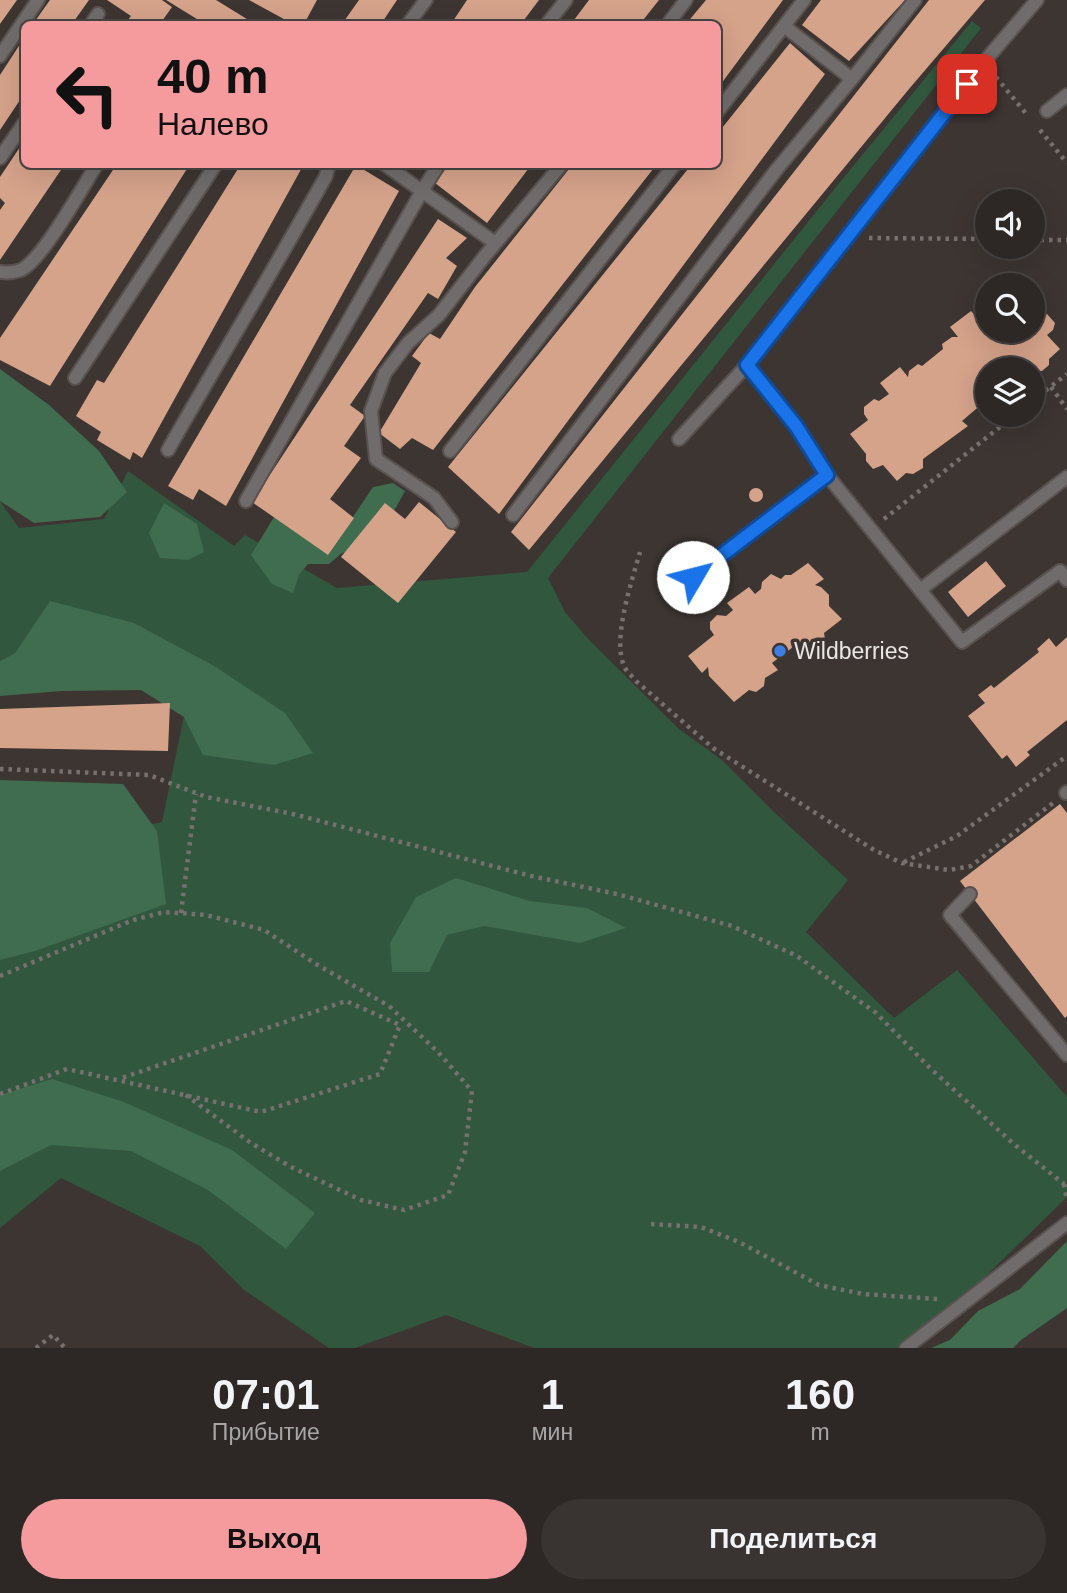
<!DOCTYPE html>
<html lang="ru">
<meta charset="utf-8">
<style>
body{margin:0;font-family:Arial,sans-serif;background:#393432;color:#f1f3f6;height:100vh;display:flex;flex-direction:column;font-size:26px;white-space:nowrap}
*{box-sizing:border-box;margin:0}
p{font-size:23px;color:#a7a6a7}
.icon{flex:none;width:38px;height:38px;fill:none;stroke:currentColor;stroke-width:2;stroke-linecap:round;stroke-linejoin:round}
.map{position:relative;height:1348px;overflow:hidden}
.side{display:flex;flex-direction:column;background:#2d2826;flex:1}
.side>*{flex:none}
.banner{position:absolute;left:21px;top:21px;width:700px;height:147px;border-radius:10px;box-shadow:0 7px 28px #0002,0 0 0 2px #484443;background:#f59b9e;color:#111;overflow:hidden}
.fabs{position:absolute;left:975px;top:189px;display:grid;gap:14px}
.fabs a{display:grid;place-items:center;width:70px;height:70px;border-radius:50%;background:#2d2826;box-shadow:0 7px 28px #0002,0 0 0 2px #484443;font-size:35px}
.pin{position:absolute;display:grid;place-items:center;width:60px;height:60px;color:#fff;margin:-30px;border-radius:14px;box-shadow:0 4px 10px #0006}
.me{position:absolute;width:77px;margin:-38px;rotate:53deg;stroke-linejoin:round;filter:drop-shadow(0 0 5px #0008)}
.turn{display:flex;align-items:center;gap:24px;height:147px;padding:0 21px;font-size:32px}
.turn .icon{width:91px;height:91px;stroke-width:2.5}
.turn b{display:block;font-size:49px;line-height:60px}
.eta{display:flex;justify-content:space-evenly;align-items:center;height:119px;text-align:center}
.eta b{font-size:42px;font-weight:800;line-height:49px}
.button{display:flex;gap:14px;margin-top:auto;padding:14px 21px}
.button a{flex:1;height:80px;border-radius:42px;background:#f59b9e;color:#111;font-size:28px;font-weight:800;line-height:80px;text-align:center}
.button a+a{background:#393432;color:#f1f3f6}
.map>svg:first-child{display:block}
</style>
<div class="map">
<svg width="1067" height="1348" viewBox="0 0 1067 1348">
<rect width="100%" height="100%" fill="#3c3532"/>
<path fill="#31573e" d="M972,21L981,28L548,578L565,612L589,640L679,729L722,760L775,813L848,880L806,932L894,1018L957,970L1067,1097V1197L912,1348H534L446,1315L355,1348H329L244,1290L200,1246L61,1178L0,1228V858L162,822L190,687L49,603L15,653L0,661V501L19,528L104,519L128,471L234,546L245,535L337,588L527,572L832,192Z"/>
<path fill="#406d4f" d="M0,369L49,405L99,451L127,492L100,517L34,523L0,501Z
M393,483L405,491L388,522L366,546L342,553L329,564H308L299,575L293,593L272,584L251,555L274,517L328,554L373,487Z
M164,503L197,524L204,552L188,560L160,558L149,533Z
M50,601L134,623L216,667L285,713L313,753L274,765L203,755L184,717L141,690L62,691L0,696V661L15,653Z
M0,780L123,784L157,831L166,904L35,951L0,960Z
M456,878L530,901L587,908L626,928L580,943L484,926L447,935L429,972H392L390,943L416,897Z
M52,1079L124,1102L232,1150L315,1213L286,1249L208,1190L131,1151L51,1145L0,1171V1095Z
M1067,1241V1308L1021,1340L1013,1348H931L950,1340L978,1311L1020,1289Z"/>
<path fill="#d5a28a" d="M0,0H17L0,24Z
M50,0H89L72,24H33Z
M107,0H162L172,7L160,24H125L131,16Z
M166,0H216L255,24H205Z
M249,0H317L304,24H293Z
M359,0H397L381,24H342Z
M467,0H539L521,24H451Z
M589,0H659L640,24H571Z
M706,0H783L718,88V24H686Z
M821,0H905L849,61L802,25Z
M929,0H985L909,89L529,550L511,532Z
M24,38V94L0,130V75Z
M790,43L825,74L499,514L448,467L692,164H718V133Z
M24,141V164H65L0,260V210L5,203L0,198V177Z
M117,164H190L50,386L0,360V338Z
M241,164H304L142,458L133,452L130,460L97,440L101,432L76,416L97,380L104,383Z
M449,164H532L487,223L435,183Z
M573,164H657L433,450L412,438L400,449L379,433L421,363L412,356L429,333L440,339L475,287Z
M356,165L399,191L226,506L199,489L193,500L168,486Z
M438,219L467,238L446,258L457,266L438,299L428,293L350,405L365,416L344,446L361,458L330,499L354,518L328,555L252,502Z
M1032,305L1039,313L1047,314L1055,323L1053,330L1047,335L1060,349L1049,359V365L1042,371L987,369V406L983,403L962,421L968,426L923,459V468L913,474L906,473L897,481L883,465L873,469L866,461V454L850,434L868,420L864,414V407L874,399L879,401L889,394L880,383L900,367L908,377L909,371L918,364L922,366L943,349L942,344L952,337H958L950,327L971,311L979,320L987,313V331H1032Z
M749 495a7 7 0 1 1 14 0a7 7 0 1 1-14 0Z
M419,502L456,532L398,603L341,557L385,503L405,519Z
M986,561L1006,586L968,617L948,592Z
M808,563L824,579L815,585L821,587L829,595V606L842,619L824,633L825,639L815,647L809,645L799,652L793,647L772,663L778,670L765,678L764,686L756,692L749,690L734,702L709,676L708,667L702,673L688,656L714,635L710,629V622L717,615L726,616L733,610L727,603L749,587L755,594L761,589L762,582L771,574L781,579L785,575H791Z
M1067,637V720L1027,752L1030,755L1016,767L1007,755L1002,759L968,716L985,703L978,695L991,685L994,688L1039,652L1037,649L1049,638L1056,647Z
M170,703L168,751L0,748V709Z
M1060,804L1067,813V1016L1065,1018L960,881Z"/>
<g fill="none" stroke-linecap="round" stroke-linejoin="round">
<defs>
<path id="lane" d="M1037,0L984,62L747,365L796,426L827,475L962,642L1060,571L1067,580
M91,24L98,14
M408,24L426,0
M547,24L566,0
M668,24L686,0
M784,26L852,79L915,0
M0,56L38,0
M718,111L804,0
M1047,111L1067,95
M0,158L24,123
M384,164L495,243
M0,272C6,273 15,272 21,270C43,259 82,188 97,164
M75,378L216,164
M679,439L747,365
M168,450C220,358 275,268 326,176L329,164
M450,451L675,164
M246,501L422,191L439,164
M513,515L777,169L852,79
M452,522L434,498L376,459L371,411L385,373L408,343L439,315L484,257L562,164
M693,577L827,475
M920,590L1067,477
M1066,793L1067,792
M970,894L950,915L1067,1055
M906,1348L1067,1223"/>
</defs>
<use href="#lane" stroke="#58514f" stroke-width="16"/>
<path stroke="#76706e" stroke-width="4.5" stroke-dasharray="3.5 5" stroke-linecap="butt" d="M996,77L1028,116
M1040,130L1067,163
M869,238L987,239
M1032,240H1067
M1051,387L1067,409
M1032,401L1067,374
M884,519L1015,415
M640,552C632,581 611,641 625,668C628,673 633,677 636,681L713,748L874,850L902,863L949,870L971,866L1053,803
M0,769L149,775L206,797L293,814L531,876L617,894L732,926L797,956L876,1013L931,1069L1015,1145L1064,1184L1067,1183
M904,862L957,836L1067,756
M181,913L196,794
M0,976L133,920L164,912L206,915L264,930L316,964L389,1006L438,1052L472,1091L465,1152L448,1195L404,1210L361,1200L291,1167L251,1143L183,1093
M0,1094L67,1069L261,1112L380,1074L400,1025L346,1001L119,1079
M1064,1184L1067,1201
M651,1224L701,1227L739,1242L819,1285L863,1294L937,1299
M36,1348L53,1335L65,1348"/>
<use href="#lane" stroke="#706c6c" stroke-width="12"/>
</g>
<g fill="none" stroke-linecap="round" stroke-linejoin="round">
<defs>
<path id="route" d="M693,577L827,475L796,426L747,365L967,84"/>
</defs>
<use href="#route" stroke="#114b97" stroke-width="18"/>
<use href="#route" stroke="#1a73e8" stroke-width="12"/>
</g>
<circle fill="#3f7fe0" stroke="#3c3532" stroke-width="2.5" cx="780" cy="651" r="7"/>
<g text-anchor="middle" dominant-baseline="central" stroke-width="7" stroke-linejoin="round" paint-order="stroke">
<g font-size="23" fill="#ebe7e5" stroke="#3c3532" text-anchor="start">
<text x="794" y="651">Wildberries</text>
</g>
</g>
</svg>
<div class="fabs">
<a><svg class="icon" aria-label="sound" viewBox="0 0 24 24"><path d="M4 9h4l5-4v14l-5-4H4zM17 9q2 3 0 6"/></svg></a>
<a><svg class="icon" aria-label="search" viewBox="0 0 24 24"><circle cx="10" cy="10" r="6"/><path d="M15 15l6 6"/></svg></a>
<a><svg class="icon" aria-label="layers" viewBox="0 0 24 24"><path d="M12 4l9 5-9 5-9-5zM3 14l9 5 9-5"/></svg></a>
</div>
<div class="pin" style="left:967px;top:84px;background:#d93025"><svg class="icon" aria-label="arrive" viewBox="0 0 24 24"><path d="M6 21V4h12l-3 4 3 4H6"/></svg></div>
<svg class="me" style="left:693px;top:577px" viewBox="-20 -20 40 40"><circle r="19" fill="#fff"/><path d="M0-13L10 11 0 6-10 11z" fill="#1a73e8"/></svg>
<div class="banner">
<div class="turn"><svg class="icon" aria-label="left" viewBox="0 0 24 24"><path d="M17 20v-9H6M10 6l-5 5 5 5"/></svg><div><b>40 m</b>Налево</div></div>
</div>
</div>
<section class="side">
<div class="eta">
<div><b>07:01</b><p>Прибытие</p></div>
<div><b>1</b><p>мин</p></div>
<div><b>160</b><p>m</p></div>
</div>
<div class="button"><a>Выход</a><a>Поделиться</a></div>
</section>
